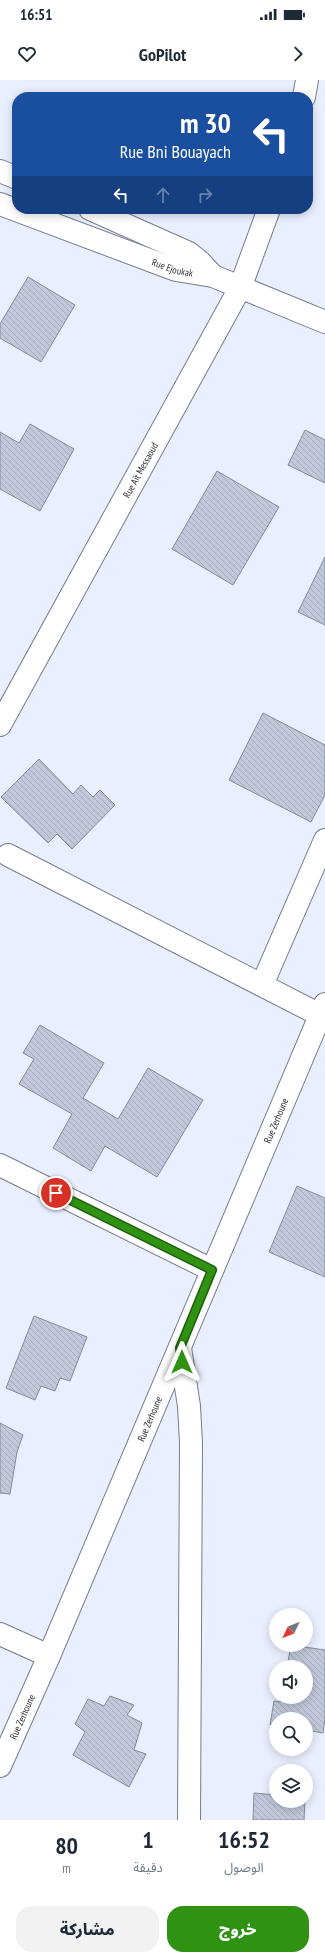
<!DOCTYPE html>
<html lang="ar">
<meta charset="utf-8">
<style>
body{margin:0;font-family:"PT Sans Narrow","Noto Sans Arabic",sans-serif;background:#f2f2f3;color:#1f2937;direction:rtl;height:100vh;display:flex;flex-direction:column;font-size:15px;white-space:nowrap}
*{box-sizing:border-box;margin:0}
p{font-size:13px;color:#747a83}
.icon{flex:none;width:22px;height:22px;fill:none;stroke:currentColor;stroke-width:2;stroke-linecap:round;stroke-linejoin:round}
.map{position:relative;height:1740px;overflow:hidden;direction:ltr}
.drawer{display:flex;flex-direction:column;background:#fff;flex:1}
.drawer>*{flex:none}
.top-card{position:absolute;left:12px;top:12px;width:301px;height:122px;border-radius:16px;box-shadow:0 2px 10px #0003;direction:rtl;background:#1a4fa0;color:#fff;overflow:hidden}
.needle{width:26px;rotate:227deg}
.fabs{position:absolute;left:269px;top:1528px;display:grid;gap:8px}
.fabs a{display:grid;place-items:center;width:44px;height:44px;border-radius:50%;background:#fff;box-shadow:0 2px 10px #0003;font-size:20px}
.pin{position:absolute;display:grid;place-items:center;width:34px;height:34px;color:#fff;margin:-17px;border:2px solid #fff;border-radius:50%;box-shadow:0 1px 4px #0007}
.me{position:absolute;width:44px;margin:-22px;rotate:0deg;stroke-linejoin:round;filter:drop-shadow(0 0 3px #0008)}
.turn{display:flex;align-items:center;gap:14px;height:84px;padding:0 16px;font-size:18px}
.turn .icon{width:52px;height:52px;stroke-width:2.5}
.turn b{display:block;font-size:28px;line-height:34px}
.lanes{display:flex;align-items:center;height:38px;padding:0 16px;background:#0003;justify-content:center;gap:20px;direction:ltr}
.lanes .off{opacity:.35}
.eta{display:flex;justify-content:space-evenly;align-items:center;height:68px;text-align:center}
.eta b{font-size:24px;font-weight:800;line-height:28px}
.cta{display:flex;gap:8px;margin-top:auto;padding:8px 16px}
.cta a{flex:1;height:46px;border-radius:16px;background:#2f9213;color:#fff;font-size:16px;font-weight:800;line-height:46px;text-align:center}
.cta a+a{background:#f2f2f3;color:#1f2937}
.status{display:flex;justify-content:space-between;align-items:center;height:28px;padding:0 20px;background:#fff;direction:ltr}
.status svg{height:11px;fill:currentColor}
header{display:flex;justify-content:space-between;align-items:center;height:52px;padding:0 16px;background:#fff;font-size:18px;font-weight:800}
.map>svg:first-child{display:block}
</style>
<div class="status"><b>16:51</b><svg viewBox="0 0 49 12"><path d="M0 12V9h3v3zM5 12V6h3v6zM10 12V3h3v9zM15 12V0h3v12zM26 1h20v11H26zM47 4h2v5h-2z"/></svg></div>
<header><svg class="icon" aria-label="forward" viewBox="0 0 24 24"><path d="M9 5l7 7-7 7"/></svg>GoPilot<svg class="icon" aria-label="heart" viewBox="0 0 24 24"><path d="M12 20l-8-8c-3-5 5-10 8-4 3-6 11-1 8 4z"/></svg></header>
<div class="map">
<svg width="325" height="1740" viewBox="0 0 325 1740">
<defs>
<pattern id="building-back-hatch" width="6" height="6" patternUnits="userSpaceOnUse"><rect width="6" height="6" fill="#c2c7db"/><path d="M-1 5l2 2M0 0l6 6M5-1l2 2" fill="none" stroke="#a7abbd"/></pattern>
</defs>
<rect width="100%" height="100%" fill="#eaefff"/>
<path fill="url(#building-back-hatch)" stroke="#858a9c" d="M28,197L75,225L41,282L0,258V244Z
M30,344L74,369L40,431L0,409V352L19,363Z
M305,350L325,360V403L288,385Z
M217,391L279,427L233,505L172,469Z
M325,477V545L298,532Z
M263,633L325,665V715L311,742L229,700Z
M39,679L73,714L81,705L93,717L100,710L115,725L72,769L57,754L48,763L1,717Z
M40,945L104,983L83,1018L118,1039L148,988L203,1020L157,1097L105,1066L91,1091L53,1068L72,1034L19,1004L34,979L23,973Z
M297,1106L325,1118V1197L269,1172Z
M34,1236L87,1257L70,1301L60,1298L55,1311L41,1306L35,1320L6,1308Z
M0,1343L23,1355L17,1372L10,1414L0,1413Z
M291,1565L325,1570V1639L323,1653L306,1650V1639H276V1645H270L274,1621L281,1622L282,1617H306V1587H287Z
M110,1616L134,1625L127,1635L142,1643L134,1670L146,1674L129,1707L73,1675L85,1652L75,1644L88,1619L104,1626Z
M254,1713L276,1715V1721H305L304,1740H253Z"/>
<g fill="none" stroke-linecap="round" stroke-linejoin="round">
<defs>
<g id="minor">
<path d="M304,17L307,0"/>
<path d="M0,91L17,98"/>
<path id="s1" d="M0,124L176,190L213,196L325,242"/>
<path d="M90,129L189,173L199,181L213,196"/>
<path id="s2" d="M0,645L240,208L269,129"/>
<path d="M8,775L320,935"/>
<path d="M262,905L325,760"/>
<path d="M0,1085L212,1190"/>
<path d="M180,1268L189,1326L191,1363L189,1740"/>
<path d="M0,1554L49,1576"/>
<path id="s3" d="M0,1686L49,1576L325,924"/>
</g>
</defs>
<use href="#minor" stroke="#777c8d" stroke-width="24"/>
<use href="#minor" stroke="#fff" stroke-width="22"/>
</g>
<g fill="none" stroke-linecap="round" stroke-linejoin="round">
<defs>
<path id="route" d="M56,1113L212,1190L180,1268L182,1282"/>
</defs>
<use href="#route" stroke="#1f5f0c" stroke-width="10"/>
<use href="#route" stroke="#2f9213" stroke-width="7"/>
</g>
<g text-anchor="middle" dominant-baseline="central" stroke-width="3" stroke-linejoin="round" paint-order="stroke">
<g font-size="10" fill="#2d2f37" stroke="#fff">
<text stroke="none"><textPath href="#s1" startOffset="184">Rue Ejoukak</textPath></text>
<text stroke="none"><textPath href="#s2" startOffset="291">Rue Aït Messaoud</textPath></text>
<text stroke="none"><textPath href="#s3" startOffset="702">Rue Zerhoune</textPath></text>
<text stroke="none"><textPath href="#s3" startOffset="378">Rue Zerhoune</textPath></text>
<text stroke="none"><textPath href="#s3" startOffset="54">Rue Zerhoune</textPath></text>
</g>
</g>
</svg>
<div class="fabs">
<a><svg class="needle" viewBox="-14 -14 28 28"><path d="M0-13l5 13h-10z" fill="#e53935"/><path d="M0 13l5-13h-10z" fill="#747a83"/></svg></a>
<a><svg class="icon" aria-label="sound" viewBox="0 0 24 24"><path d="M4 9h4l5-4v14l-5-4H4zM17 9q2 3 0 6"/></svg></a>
<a><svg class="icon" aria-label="search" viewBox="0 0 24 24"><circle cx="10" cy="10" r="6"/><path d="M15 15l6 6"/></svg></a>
<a><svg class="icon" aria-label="layers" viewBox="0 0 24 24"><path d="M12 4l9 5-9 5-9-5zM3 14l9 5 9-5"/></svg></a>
</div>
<div class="pin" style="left:56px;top:1113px;background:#d93025"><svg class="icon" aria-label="arrive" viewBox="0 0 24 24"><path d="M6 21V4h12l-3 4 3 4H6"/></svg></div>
<svg class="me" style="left:182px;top:1282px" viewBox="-20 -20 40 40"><path d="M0-17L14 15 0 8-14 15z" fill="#2f9213" stroke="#fff" stroke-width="4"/></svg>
<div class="top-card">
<div class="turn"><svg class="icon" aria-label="left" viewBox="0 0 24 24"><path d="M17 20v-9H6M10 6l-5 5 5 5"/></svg><div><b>30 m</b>Rue Bni Bouayach</div></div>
<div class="lanes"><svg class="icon" aria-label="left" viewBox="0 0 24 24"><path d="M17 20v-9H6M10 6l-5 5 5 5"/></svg><svg class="icon off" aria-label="ahead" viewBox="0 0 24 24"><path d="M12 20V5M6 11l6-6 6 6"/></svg><svg class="icon off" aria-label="right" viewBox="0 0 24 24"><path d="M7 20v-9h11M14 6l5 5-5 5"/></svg></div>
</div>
</div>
<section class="drawer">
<div class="eta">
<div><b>16:52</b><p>الوصول</p></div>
<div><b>1</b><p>دقيقة</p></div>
<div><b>80</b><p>m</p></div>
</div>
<div class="cta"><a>خروج</a><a>مشاركة</a></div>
</section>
